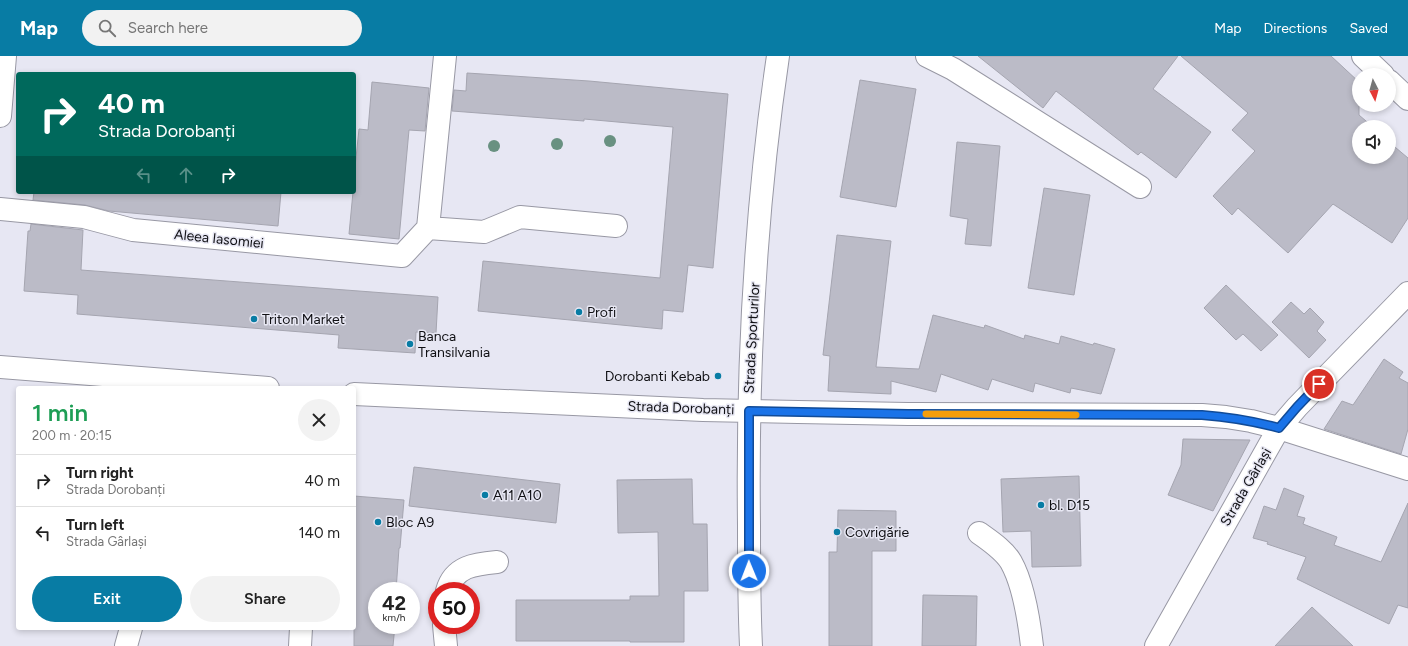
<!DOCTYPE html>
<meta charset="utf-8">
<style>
body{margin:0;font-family:Figtree,sans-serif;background:#f2f2f2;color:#222;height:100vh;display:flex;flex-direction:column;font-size:15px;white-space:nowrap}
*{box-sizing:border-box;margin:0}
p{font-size:13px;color:#767676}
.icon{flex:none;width:22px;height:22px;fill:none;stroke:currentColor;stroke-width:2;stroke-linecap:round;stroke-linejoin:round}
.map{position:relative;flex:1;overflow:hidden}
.side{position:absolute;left:16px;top:330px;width:340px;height:244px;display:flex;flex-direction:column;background:#fff;border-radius:4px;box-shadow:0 2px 6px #0003}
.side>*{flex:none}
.banner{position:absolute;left:16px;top:16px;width:340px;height:122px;border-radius:4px;box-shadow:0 2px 6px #0003;background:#00695c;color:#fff;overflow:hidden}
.needle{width:26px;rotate:174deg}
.buttons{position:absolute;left:1352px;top:12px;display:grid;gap:8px}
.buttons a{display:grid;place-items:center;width:44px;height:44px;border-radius:50%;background:#fff;box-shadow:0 2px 6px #0003;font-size:20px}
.speed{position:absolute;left:368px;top:526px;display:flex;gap:8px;font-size:20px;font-weight:700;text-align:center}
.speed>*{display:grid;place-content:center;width:52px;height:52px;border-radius:50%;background:#fff;box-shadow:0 2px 6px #0003;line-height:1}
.speed small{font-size:10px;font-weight:400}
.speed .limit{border:6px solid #d22;background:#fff;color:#111}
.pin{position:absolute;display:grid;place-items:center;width:34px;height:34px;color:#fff;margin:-17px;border:2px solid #fff;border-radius:50%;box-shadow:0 1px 4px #0007}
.me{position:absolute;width:44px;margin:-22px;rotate:359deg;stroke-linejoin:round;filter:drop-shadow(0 0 3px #0008)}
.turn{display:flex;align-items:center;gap:14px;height:84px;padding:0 16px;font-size:18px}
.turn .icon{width:52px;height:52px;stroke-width:2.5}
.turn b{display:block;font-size:28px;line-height:34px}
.lanes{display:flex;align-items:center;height:38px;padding:0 16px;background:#0003;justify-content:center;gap:20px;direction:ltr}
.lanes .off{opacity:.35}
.round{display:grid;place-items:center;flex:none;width:42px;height:42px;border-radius:21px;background:#f2f2f2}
.head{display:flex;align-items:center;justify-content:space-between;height:68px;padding:0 16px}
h1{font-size:24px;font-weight:600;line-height:30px;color:#1e9e55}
.cta{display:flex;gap:8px;margin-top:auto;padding:8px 16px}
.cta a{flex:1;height:46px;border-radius:24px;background:#087ca4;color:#fff;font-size:16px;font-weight:600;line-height:46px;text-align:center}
.cta a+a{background:#f2f2f2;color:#222}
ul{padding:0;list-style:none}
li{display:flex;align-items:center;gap:12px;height:52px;padding:0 16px;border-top:1px solid #e0e0e0}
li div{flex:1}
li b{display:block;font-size:15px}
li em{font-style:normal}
header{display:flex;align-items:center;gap:24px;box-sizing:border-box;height:56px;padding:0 20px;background:#087ca4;color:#fff}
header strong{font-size:19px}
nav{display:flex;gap:22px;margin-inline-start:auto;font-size:14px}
.search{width:280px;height:36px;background:#f2f2f2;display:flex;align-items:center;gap:10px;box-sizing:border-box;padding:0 14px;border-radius:22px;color:#767676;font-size:15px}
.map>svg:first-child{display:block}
</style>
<header>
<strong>Map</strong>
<div class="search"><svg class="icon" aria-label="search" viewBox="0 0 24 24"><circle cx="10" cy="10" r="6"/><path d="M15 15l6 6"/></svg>Search here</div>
<nav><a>Map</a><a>Directions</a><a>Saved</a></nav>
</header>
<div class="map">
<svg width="1408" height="590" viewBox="0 0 1408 590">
<rect width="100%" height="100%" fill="#e7e7f3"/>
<path fill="#bbbbc7" stroke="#a5a5b0" d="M978,0H1178L1153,33L1211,76L1176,122L1141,96L1138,99L1056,35L1043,52Z
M1181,0H1331L1359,26V59L1373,71H1359V101H1389V86L1408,102V162L1392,187L1333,148L1288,197L1238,152L1232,159L1213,140L1255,95L1232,74L1248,57Z
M467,17L589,25L728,38L713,212L688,209L683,256L663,254L662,273L478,255L483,205L660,222L673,71L584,63V65L452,55L454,34L466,35Z
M860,24L916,33L896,151L840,141Z
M372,26L429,32L425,75L409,74L399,183L349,178L353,136H354V121L359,73L368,74Z
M957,86L1000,90L991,190L965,188L968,163L950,160Z
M1044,132L1090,139L1074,239L1028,232Z
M34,136H281L278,170L109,155L85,149L33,144Z
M31,168L83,174L81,214L438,241L436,277L416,276L415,297L338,292L339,279L77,258L78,239L24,235L28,175H30Z
M837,179L891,185L876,311L919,313L933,259L984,272L985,269L1024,283L1025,279L1059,288L1061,280L1093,289L1094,287L1115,293L1101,338L1071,332L1070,337L1035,327L1033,336L992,323L988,334L941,318L936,336L891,325V338L828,335L830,300L823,299Z
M1226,229L1278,279L1261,295L1243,278L1236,284L1204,252Z
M1291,246L1304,258L1310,252L1324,266L1317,275L1326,284L1309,302L1272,266Z
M1384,303L1403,316L1399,322L1408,327V373L1401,398L1324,373L1342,345L1353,349Z
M1183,383L1250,384L1213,455L1168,439L1181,409Z
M414,411L560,428L556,467L409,450Z
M1079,420L1081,510L1032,511L1031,475L1003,476L1001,423Z
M692,423L693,468H707L708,535H684V586H630V585H516V544H630V540H659L658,476L618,477L617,424Z
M1284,432L1304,440L1297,460L1305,462L1303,468L1337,481L1334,489L1381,506L1408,447V552L1398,549L1389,568L1297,523L1306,501L1267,488L1268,486L1253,482L1264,450L1276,454Z
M354,440L404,444L400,492H399L396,535H377V569H395L393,590H354Z
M838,454L896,455V495H872V590H829V496H837Z
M923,539L977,540L976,590H922Z
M1312,551L1353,590H1275Z"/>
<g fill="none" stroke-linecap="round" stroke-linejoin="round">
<defs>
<path id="minor" d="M927,0L953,13L1140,131
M0,60L5,0
M0,153L84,161L133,174L402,200L428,172L484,176L520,161L616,170
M428,172L445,0
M979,477C990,485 1004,494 1011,506C1024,529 1029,564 1032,590
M447,535C454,510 475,508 497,506
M444,569L446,590
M126,590L131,572
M300,590L301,572
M1156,590L1279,372L1297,351L1408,237"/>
<path id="major" d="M1363,0L1383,19
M1389,25L1408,43
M0,311L268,332
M354,338L703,354L798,356L908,358L1202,359L1226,361L1251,365L1279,372L1408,413
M751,590C749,550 749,510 749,469C747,312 755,155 778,0"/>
</defs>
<use href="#minor" stroke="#9898a4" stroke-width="24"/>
<use href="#major" stroke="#9898a4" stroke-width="24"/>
<use href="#minor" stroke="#fff" stroke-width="22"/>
<use href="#major" stroke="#fff" stroke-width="22"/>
</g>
<g fill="#699181">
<circle cx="610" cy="85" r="6"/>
<circle cx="557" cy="88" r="6"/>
<circle cx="494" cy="90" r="6"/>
</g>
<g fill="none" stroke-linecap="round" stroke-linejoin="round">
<defs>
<path id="route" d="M749,515V355L908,358L1202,359C1229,361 1253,365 1279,372L1297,351L1319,328"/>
</defs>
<use href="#route" stroke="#114b97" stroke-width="10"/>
<use href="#route" stroke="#1a73e8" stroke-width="7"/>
<path stroke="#f59e0b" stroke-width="7" d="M926,358L1076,359"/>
</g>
<g fill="#087ca4" stroke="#e7e7f3" stroke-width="1.5">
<circle cx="579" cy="256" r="4"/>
<circle cx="254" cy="263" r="4"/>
<circle cx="410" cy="288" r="4"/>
<circle cx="718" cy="320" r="4"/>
<circle cx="485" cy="439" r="4"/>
<circle cx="1041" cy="449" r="4"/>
<circle cx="378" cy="466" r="4"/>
<circle cx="837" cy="476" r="4"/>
</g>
<g text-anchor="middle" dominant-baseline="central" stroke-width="3" stroke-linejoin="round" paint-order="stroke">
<g font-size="14" fill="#101014" stroke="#e7e7f3">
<text transform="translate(219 183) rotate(6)">Aleea Iasomiei</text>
<text transform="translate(752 282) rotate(-87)">Strada Sporturilor</text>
<text transform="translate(681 352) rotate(2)">Strada Dorobanți</text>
<text transform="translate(1246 431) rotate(-60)">Strada Gârlași</text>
</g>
<g font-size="14" fill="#101014" stroke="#e7e7f3" text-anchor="start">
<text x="587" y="256">Profi</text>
<text x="262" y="263">Triton Market</text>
<text x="418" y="280">Banca<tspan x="418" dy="16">Transilvania</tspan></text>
<text x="710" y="320" text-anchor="end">Dorobanti Kebab</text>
<text x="493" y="439">A11 A10</text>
<text x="1049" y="449">bl. D15</text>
<text x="386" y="466">Bloc A9</text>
<text x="845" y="476">Covrigărie</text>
</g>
</g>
</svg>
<div class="buttons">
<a><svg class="needle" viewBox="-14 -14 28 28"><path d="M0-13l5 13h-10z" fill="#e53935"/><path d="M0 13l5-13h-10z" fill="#767676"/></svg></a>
<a><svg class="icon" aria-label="sound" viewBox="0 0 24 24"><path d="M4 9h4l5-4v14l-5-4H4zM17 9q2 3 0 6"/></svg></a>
</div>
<div class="speed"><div>42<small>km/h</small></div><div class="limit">50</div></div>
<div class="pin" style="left:1319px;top:328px;background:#d93025"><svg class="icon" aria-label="arrive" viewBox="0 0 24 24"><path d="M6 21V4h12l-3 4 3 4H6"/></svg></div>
<svg class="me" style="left:749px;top:515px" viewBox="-20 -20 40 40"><circle r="17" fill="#1a73e8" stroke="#fff" stroke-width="3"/><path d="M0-11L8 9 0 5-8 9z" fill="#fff"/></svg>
<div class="banner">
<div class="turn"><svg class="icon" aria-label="right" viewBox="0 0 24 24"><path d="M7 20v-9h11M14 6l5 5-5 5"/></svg><div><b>40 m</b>Strada Dorobanți</div></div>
<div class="lanes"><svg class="icon off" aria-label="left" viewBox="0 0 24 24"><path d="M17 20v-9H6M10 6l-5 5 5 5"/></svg><svg class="icon off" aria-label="ahead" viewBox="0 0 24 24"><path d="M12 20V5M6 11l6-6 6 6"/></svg><svg class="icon" aria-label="right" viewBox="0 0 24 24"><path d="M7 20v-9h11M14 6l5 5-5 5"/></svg></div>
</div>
<section class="side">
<div class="head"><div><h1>1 min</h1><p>200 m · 20:15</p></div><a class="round"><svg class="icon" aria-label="close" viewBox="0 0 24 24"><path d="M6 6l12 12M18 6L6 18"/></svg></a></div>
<ul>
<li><svg class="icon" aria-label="right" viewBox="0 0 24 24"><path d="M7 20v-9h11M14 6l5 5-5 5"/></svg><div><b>Turn right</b><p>Strada Dorobanți</p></div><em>40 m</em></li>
<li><svg class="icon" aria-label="left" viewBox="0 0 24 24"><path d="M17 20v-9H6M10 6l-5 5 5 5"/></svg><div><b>Turn left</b><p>Strada Gârlași</p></div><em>140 m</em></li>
</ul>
<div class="cta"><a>Exit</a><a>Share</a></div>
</section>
</div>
